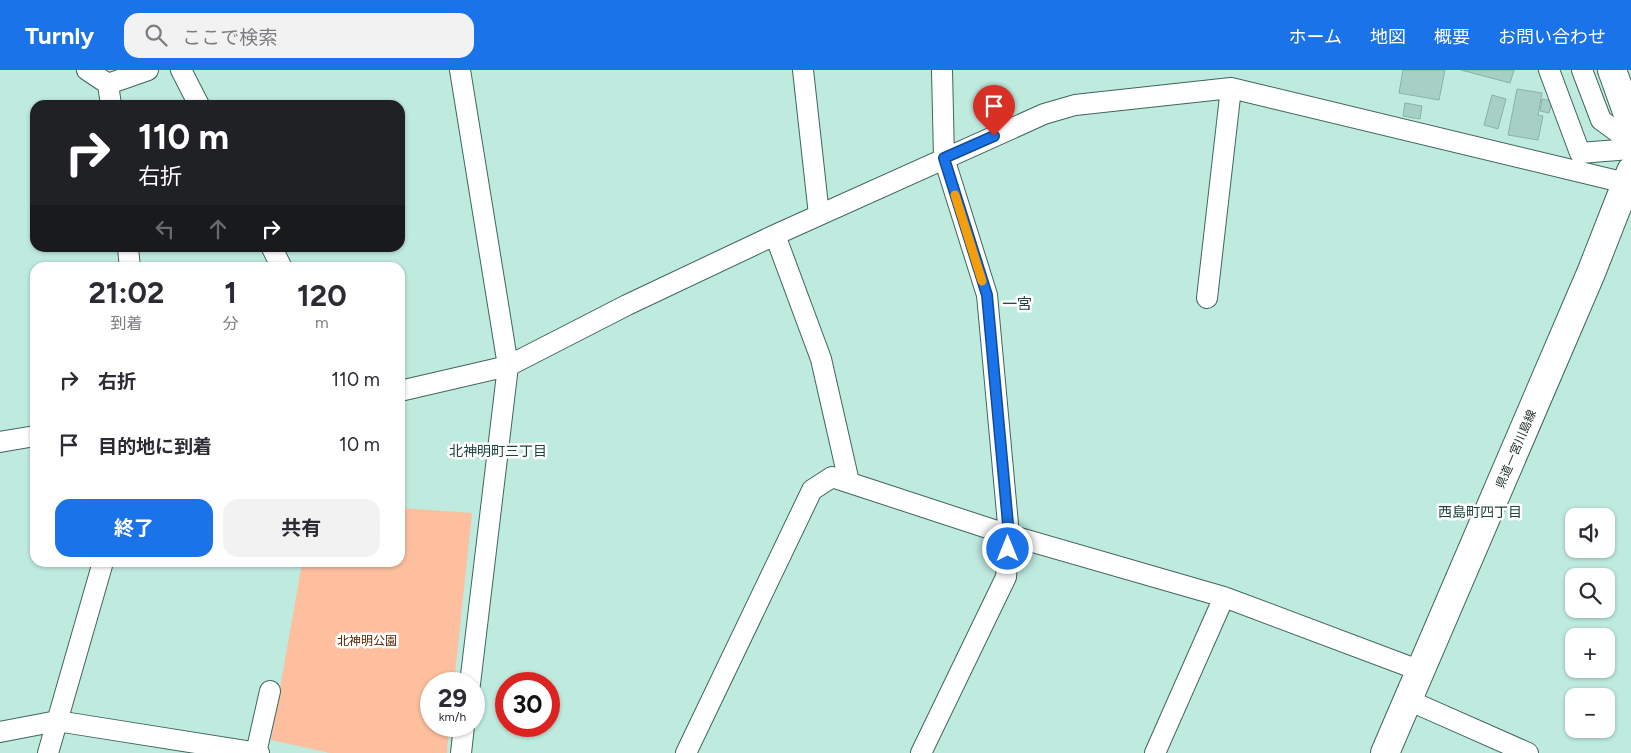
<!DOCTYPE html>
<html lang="ja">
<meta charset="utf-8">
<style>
body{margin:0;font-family:Figtree,"Noto Sans JP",sans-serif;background:#f2f2f3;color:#2b2b33;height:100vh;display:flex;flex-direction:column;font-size:19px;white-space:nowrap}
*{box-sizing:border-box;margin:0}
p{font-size:16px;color:#7c7c81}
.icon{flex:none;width:28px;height:28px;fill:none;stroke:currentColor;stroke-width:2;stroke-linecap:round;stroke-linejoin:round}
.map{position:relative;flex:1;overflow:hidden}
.sheet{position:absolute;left:30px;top:192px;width:375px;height:305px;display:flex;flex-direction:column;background:#fff;border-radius:15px;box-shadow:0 1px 4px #0004}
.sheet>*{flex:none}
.hud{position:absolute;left:30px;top:30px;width:375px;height:152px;border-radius:15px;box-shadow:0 1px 4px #0004;background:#202124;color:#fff;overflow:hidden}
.buttons{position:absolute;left:1565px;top:438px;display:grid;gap:10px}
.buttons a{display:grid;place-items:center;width:50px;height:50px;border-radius:10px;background:#fff;box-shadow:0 1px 4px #0004;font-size:25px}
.speed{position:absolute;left:420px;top:602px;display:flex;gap:10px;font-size:25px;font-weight:700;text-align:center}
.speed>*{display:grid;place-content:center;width:65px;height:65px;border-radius:50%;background:#fff;box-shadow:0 1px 4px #0004;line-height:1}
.speed small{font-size:12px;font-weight:400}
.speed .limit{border:8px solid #d22;background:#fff;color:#111}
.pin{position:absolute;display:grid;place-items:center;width:42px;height:42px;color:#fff;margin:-51px -21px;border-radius:50% 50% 50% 0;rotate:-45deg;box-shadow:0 0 5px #0007}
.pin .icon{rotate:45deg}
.me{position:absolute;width:55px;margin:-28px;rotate:0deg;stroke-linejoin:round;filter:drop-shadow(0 0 4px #0008)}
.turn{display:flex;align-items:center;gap:18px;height:105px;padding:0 25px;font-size:22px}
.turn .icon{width:65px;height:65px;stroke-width:2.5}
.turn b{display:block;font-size:35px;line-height:42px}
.lanes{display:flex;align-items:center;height:48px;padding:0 25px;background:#0003;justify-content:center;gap:25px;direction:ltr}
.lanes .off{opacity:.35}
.eta{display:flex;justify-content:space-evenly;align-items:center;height:85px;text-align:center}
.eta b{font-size:30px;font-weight:700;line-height:35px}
.primary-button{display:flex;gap:10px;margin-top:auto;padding:10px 25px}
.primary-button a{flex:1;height:58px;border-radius:15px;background:#1a73e8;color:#fff;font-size:20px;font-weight:700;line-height:58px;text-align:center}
.primary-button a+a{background:#f2f2f3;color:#2b2b33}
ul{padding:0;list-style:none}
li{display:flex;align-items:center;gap:15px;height:65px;padding:0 25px}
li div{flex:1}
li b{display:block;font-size:19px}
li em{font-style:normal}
header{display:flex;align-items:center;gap:30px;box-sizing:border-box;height:70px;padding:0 25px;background:#1a73e8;color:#fff}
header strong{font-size:24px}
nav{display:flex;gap:28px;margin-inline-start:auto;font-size:18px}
.search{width:350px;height:45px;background:#f2f2f3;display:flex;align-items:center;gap:12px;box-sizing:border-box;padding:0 18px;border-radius:15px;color:#7c7c81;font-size:19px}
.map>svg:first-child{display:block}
</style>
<header>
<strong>Turnly</strong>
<div class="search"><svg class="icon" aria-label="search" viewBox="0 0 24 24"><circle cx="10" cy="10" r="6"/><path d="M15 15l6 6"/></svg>ここで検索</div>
<nav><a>ホーム</a><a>地図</a><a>概要</a><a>お問い合わせ</a></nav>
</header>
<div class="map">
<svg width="1631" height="683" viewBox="0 0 1631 683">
<rect width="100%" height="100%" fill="#bfeade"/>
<path fill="#fdbf9e" d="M400,438L472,443L454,614H431V656H449L447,683H330L271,670L302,493L400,492Z"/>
<path fill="#a6d0c5" stroke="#89b2a8" d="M1403,0H1445L1439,30L1399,23Z
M1461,0H1514L1510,13Z
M1517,19L1542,23L1538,45L1543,46L1538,70L1508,65Z
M1492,25L1506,29L1498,59L1484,55Z
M1542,29L1552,31L1549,43L1540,41Z
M1405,33L1422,36L1420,49L1403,46Z"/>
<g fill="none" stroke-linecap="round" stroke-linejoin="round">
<defs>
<path id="minor" d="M87,0L108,14
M181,0L199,35
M460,0L508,296L470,614
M803,0L819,145
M1549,0L1580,83L1631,79
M1582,0L1601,50L1631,72
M108,14L148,0
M108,14L111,35
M775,165L821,289L849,412
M128,178L130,198
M272,178L282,198
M1207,228L1231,18
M400,321L508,296L627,235L775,165L1044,44L1075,35L1231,18L1626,113
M0,372L35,366
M1408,630L1528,683
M0,662L57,651L259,683
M48,683L103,492
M256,683L270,621
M461,683L464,656
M686,683L812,420L832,407L1009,465L1224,527L1421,601
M921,683L1006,507L1009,465L987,225L944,88L942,0
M1155,683L1224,527"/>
<path id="secondary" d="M1385,683L1591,203L1631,101"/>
<path id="trunk" d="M1612,0L1631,53
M1626,113L1631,126"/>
</defs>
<use href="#minor" stroke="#3f665d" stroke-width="22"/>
<use href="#secondary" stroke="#3f665d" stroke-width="30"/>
<use href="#trunk" stroke="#3f665d" stroke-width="30"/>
<use href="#minor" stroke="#fff" stroke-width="20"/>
<use href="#secondary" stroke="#fff" stroke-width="28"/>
<use href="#trunk" stroke="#fff" stroke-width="28"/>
</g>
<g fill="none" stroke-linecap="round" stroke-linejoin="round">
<defs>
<path id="route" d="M994,66L944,88L987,225L1009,465L1008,479"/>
</defs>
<use href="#route" stroke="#114b97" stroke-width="12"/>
<use href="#route" stroke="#1a73e8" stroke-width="9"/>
<path stroke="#f59e0b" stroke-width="9" d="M955,125L982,211"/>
</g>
<g text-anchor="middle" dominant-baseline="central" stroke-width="5" stroke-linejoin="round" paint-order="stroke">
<g font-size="12" fill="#1c2d29" stroke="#fff">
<text transform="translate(1516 379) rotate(-67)">県道一宮川島線</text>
</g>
<g font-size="12" fill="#520" stroke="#fff">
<text x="367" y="571">北神明公園</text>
</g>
<g font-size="14" fill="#1d443b" stroke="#fff">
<text x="498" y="381">北神明町三丁目</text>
<text x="1480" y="442">西島町四丁目</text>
</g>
<g font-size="15" fill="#1d443b" stroke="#fff">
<text x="1017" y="234">一宮</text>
</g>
</g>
</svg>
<div class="buttons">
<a><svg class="icon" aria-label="sound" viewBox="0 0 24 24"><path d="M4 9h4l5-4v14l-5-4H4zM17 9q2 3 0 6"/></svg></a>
<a><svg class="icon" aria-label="search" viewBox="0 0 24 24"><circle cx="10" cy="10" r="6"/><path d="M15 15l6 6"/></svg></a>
<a>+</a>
<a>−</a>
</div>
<div class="speed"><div>29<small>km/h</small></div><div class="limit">30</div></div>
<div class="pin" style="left:994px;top:66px;background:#d93025"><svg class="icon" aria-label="arrive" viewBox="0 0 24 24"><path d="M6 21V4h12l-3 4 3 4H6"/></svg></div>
<svg class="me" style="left:1008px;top:479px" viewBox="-20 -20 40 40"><circle r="17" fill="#1a73e8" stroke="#fff" stroke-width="3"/><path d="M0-11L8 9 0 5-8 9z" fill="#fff"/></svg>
<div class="hud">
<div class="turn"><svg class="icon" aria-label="right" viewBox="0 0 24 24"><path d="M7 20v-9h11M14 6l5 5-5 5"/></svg><div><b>110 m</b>右折</div></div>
<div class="lanes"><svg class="icon off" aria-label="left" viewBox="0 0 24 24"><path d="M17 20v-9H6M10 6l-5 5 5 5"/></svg><svg class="icon off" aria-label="ahead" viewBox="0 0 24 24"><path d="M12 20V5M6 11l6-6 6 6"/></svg><svg class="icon" aria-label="right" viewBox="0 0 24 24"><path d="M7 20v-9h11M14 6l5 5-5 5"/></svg></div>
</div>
<section class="sheet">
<div class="eta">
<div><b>21:02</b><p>到着</p></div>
<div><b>1</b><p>分</p></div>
<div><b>120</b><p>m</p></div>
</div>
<ul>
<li><svg class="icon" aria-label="right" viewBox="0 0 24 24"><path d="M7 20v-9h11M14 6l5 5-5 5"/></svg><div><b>右折</b></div><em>110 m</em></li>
<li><svg class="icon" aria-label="arrive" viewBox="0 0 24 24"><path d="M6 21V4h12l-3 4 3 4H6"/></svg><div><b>目的地に到着</b></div><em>10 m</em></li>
</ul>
<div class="primary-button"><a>終了</a><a>共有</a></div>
</section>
</div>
